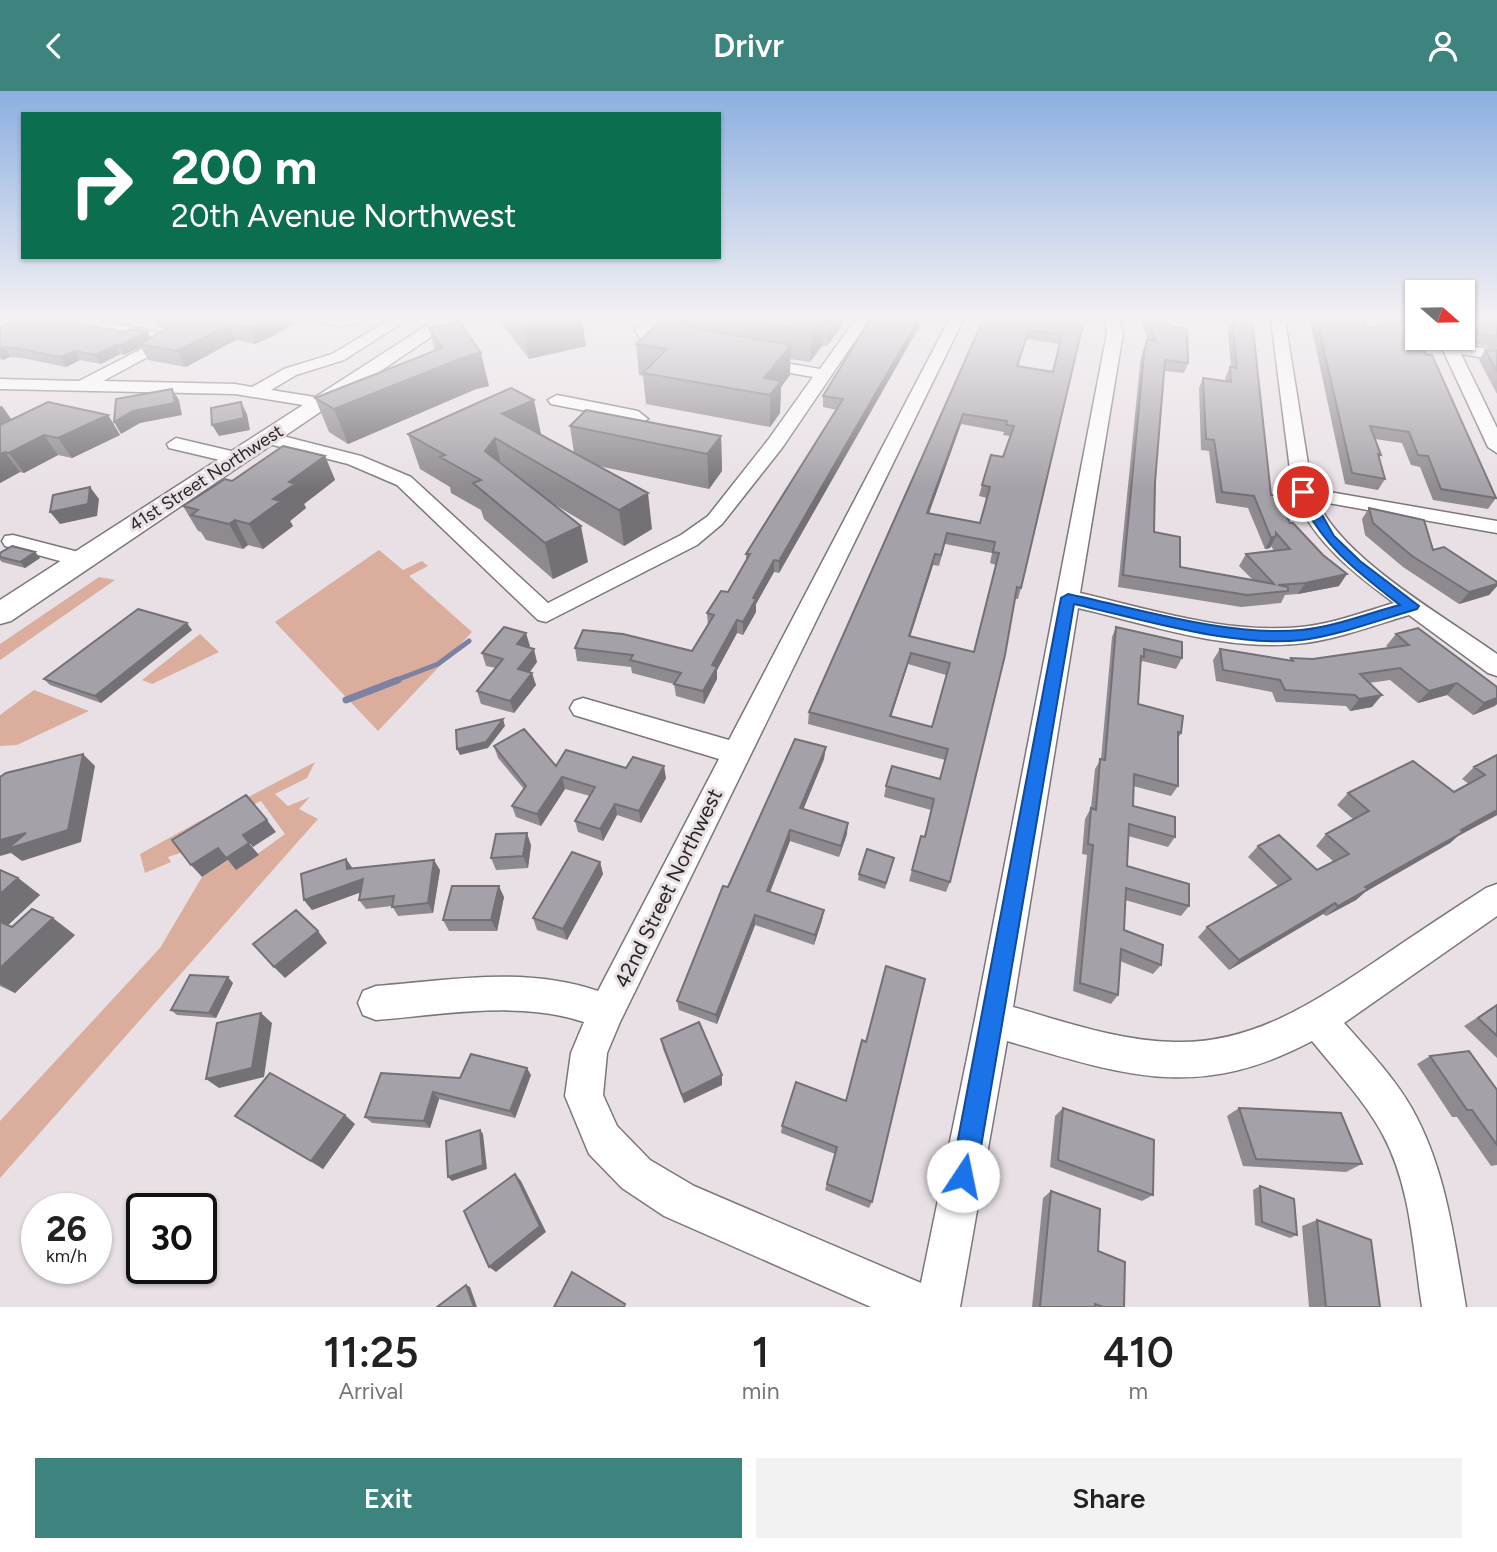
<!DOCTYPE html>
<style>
body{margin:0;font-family:Figtree,sans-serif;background:#f2f2f2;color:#222;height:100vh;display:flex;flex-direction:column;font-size:26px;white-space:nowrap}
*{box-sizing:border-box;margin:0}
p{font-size:23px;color:#767676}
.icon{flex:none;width:38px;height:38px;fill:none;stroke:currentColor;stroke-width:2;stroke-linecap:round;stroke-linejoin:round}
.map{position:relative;height:1216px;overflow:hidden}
.side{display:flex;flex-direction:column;background:#fff;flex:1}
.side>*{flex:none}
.banner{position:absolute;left:21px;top:21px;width:700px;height:147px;border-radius:0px;box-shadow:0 2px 5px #0004;background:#0b6e4f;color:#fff;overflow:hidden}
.needle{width:46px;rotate:110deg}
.fabs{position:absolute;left:1405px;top:189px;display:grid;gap:14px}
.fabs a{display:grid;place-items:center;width:70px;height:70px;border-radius:0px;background:#fff;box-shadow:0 2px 5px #0004;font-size:35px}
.speed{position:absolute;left:21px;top:1102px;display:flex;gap:14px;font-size:35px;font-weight:700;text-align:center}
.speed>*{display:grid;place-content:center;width:91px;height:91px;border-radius:50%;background:#fff;box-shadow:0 2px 5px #0004;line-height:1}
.speed small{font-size:18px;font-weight:400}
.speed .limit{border:4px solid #111;border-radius:10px;background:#fff;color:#111}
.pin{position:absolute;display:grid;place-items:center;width:60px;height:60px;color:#fff;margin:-30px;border:4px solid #fff;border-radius:50%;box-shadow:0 2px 7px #0007}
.me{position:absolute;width:77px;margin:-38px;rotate:11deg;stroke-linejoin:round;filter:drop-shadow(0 0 5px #0008)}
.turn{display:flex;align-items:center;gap:24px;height:147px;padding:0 35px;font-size:32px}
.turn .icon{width:91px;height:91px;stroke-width:2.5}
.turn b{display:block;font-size:49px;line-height:60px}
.eta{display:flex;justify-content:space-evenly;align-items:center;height:119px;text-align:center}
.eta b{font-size:42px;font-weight:600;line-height:49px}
.primary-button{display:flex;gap:14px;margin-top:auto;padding:14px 35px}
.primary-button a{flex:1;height:80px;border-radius:0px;background:#3d847f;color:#fff;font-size:28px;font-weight:600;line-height:80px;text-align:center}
.primary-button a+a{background:#f2f2f2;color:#222}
header{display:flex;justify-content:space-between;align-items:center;height:91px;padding:0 35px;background:#3d847f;color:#fff;font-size:32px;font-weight:600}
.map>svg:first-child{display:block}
</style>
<header><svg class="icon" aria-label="back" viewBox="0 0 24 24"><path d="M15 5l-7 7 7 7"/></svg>Drivr<svg class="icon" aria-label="person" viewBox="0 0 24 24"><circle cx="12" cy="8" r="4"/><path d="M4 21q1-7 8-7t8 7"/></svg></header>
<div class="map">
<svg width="1497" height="1216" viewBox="0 0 1497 1216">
<rect width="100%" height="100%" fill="#e8e0e5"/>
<path fill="#daad9d" d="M379,459L403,479L422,470L428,475L409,485L472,541L378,640L275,531Z
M99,486L115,489L0,569V553Z
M200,543L219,561L152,593L142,589Z
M34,599L89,620L17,654L0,655V624Z
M315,671L307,687L275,703L288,715L310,706L299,718L318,728L0,1087V1030L160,857L202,786L229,769L237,778L285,743L261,710L236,722L233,714Z
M216,721L222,730L183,761L168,766L171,771L145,782L140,763Z"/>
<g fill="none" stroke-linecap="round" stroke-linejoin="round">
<path stroke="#7d81a2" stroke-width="5" d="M394,590L438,573L469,550"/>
<path stroke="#7d81a2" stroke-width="7" d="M346,609L398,589"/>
<defs>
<path id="minor" d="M0,229H20L0,238Z
M69,229H98L170,244L175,242L183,247L103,290L235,293L252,296L284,278L332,263L389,229H406L344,269L296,284L271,299L327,308L330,312L327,316L321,317L235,303L0,298V288L79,290L159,249L76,233Z
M321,229H361L359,232L342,235L323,232Z
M644,229H658L651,239C658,253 674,250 684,259L682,262C664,266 642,255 635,239Z
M855,229H869L782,357L722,433L697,454L546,531L538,529L397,394L348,373L261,351L258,347L267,341L361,365L411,386L548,512L681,444L708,425L768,349L813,286L750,275L748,272L750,269L756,267L820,278Z
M949,229H963L620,931L607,962L603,1004L617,1035L650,1069L694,1095L921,1192L975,928L1107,242L1105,229H1119L1123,242L1080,502C1153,519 1226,543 1301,536C1333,533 1363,521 1394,512C1352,481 1314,451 1293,402L1271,229H1285L1312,398L1497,430V442L1317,410C1344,469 1444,525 1497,563V585L1488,582L1409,524C1375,534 1341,547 1305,552C1229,562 1151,534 1078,517L1013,916C1065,931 1119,950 1175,951C1254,953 1316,910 1379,868C1414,844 1450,820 1486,797L1497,793V825L1344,932C1368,959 1393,985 1411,1016C1446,1077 1454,1148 1466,1216H1422C1413,1159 1411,1096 1383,1044C1365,1010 1337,981 1312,950C1197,1011 1124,984 1007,950L960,1216H871L664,1125L622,1097L589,1063L565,1005L571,962L584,931C518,909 443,924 376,929L363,924L358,912L363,900L376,895C450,889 526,875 598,900L719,668L574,624L570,617L574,610L583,607L729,649Z
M1450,252L1497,259V269L1461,263L1497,337V362L1488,356L1442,257Z
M557,304L638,320L648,328L639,333L627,328L551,313L548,309Z
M176,347L244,363L246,367L237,373L169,357L167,353Z
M13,444L90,464L93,469L90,474L82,476L5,455L2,450L5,445Z"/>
<path id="major" d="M435,229H456L11,530L0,533V509Z"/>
</defs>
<use href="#minor" stroke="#7d757a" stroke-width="3"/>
<use href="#major" stroke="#7d757a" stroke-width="3"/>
<use href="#minor" fill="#fff" fill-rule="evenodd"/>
<use href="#major" fill="#fff" fill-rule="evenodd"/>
</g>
<path fill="#8e8a90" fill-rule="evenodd" d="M15,229H79L81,233L124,241H147L150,247L167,238L158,236L154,229H300L273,245L255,253L236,249L186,276L148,269L141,256L124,264L120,263L101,273L80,269L66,276L22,267L10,266L3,269L0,268V235Z
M499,229H582L586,255L529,268Z
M656,229H846L827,255H822L810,271L790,268V284L781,296L780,322L770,336L646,313L643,285L639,284L636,253L657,233Z
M897,229H923L779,482L774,481L756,513V521L743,544L737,542L717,579V588L704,613L676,605L674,593L632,582L631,576L577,570L575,557L692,560L708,535L707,522L728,501L746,470V463L837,319L823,316V305L894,234Z
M983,229H1084L1021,497L1018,508H1015L950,791L946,801L909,790L921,745L924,746L931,719L884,706L886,695L940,688L945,669L808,633L809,621ZM1026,248L1059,253L1053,280L1018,275ZM961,333L1004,341L1003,344L1010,345L1003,366L982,394L979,405L987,407L980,432L929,422ZM945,453L992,462L990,472L996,474L974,561L910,545L933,474L939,475ZM908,573L946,584L932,636L891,625Z
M1141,229H1167L1188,272L1184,282L1165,280L1155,391L1154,441L1180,476L1253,489L1239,475L1246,463L1274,460L1271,455L1270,457L1265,458L1248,417L1216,412L1209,360L1201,359L1199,297L1203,287L1226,290L1225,287L1230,276H1231L1227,229H1252L1271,404L1290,432L1339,495L1298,503L1285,504L1281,512L1241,516L1118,496L1140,273L1143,259L1147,249H1148Z
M1310,229H1364L1367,238L1389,231L1390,229H1418V242L1416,243L1496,407L1488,418L1433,409L1420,376L1411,374L1402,352L1375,348L1381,364L1379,367L1385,388L1378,399L1345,393Z
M1463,229H1497V257L1469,252L1466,247L1463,246Z
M429,237L489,295L476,298L348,353L329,341L315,307L435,260Z
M1485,259L1497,260V303L1479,269Z
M511,297L541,343L574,362L570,335L721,345L722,380L709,398L598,375L652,438L624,455L552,412L588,471L553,488L484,428L481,419L451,402L450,396L420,378L408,343Z
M0,315H2L11,328L108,324L120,344L72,367L58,364L24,382L20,381L0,392Z
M325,365L335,389L304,413L306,417L290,430L293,435L263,458L248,454L243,458L206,449L201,441L198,440L183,415L232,390Z
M1369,417L1433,459L1497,491V495L1489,504L1459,513L1403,476L1365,444L1362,428Z
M35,461L40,467L25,477L2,471L0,469V462Z
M1116,536L1182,567L1176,578L1142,570L1140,573L1138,613L1181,642L1178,648V695L1171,705L1133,695V715L1175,746L1168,756L1128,745L1127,775L1189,815L1181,825L1125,809L1124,839L1161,874L1153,883L1120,870L1118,904L1111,913L1073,900L1087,764L1082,763L1085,728L1091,717L1095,678L1101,668L1112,546Z
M192,539L101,612L50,594L44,588Z
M1396,543L1497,596V613L1473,624L1447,604L1418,612L1390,589L1369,592L1372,616L1350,620L1346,615L1276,611L1272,601L1216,590L1213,569L1220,558L1289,570L1291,567L1313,568L1389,557L1386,555Z
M530,555L529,556L537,571L530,581L536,594L514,622L481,613L477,600L496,577L486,575L482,562Z
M494,655L556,675L626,677L666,687L641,732L617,724L603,750L578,741L575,730L590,705L565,698L541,735L516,726L512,715L524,698L498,667Z
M1497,664V724L1458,745L1450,752L1365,801L1356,809L1326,825L1323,823L1229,879L1198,846L1207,836L1278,795L1248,766L1258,755L1317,779L1334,771L1316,755L1326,743L1354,729L1337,714L1348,702L1454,701L1469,693L1462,688L1474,676Z
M824,668L803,718L847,743L839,766L790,750L770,801L824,819L822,829L814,854L755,834L717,933L679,919L677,910L728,796Z
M531,754L528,777L496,779L491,767Z
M894,767L885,798L858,789L859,783Z
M346,768L353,778L440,779L433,822L398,825L392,815L366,818L359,809L361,801L312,819L304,809Z
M600,771L603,783L567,849L537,839L533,827Z
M0,779L18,787L40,804L8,834L12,836L75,844L15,902L0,895Z
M504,806L497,840H449L443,829Z
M233,892L216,927L177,924L171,919Z
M1497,914V967L1464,935Z
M661,948L722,984V994L684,1012L663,958Z
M1430,965L1497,999V1074L1491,1075L1457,1026H1452L1417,973Z
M531,984L515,1027L439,1008L430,1037L372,1032L365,1026L460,987Z
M796,991L872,1111L869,1117L825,1099L835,1063L781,1042L782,1035Z
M1063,1017L1153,1104L1142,1110L1050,1076L1055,1025Z
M1239,1017L1362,1073L1346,1081L1243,1075L1227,1025Z
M235,1025L355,1033L323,1078Z
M1260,1095L1297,1144L1290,1147L1255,1134L1253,1099Z
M1051,1100L1098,1160L1124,1216H1032L1043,1107Z
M1317,1129L1380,1216H1309L1302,1135Z"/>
<path fill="#747176" d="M268,229H300L273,245L255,253L248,237Z
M558,229H582L586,255L529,268L523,236Z
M821,229H824L822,255L810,271L812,240Z
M829,229H846L827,255Z
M918,229H923L779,482V470Z
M229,234L236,249L186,276L177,260Z
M1418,234V242L1407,246L1413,236Z
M147,241L152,250L139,253L141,256L124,264L119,255Z
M115,254L120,263L101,273L95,264Z
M791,254L790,284L781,296L780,322L770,336V304L764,287Z
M4,256L10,266L3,269L0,264V258Z
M75,260L80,269L66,276L60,266Z
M481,262L489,295L476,298L348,353L334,318L467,265Z
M172,298L179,309L182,324L140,332L121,343L114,331Z
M534,309L541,343L513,357L504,322Z
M241,311L247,323L250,339L219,345L212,334Z
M2,315L16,335L0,343V316Z
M963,323L961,333L925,433L927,422Z
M108,324L120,344L72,367L58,347Z
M44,344L58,364L24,382L9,362Z
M721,345L722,380L709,398L707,363Z
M495,347L503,383L485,360Z
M5,361L20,381L0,392V363Z
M325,365L335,389L304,413L306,417L290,430L293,435L263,458L249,433L289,391Z
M90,396L99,408L97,425L60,433L50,421Z
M648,402L652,438L624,455L619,419Z
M235,429L248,454L243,458L229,433Z
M581,435L588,471L553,488L545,452Z
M1276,445L1270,457L1265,458L1271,447Z
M35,461L40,467L25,477L20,471Z
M935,463L933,474L907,556L909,545Z
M774,469V481L756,513V521L743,544V531L753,507Z
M1347,483L1339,495L1298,503L1305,492Z
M1497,493V495L1489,504L1459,513L1469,501Z
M737,529V542L717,579V588L704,613L703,600L712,574Z
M187,532L192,539L101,612L95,605Z
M526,542L530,555L521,566L517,553Z
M534,558L537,571L522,591L518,578Z
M911,562L908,573L888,636L890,625Z
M532,582L536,594L514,622L510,610Z
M1457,592L1447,604L1418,612L1429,600Z
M1382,604L1372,616L1350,620L1359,608Z
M1497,607V613L1495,615L1473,624L1484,612Z
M503,628L505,635L488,657L460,664L457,658Z
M826,656L824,668L799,729L800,717Z
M83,663L95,675L81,751L22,770L11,762L0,765V749Z
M664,675L666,687L641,732L639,720Z
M562,686L565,698L541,735L537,723Z
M615,713L617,724L603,750L600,738Z
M1497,719V724L1458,745L1450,752L1365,801L1356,809L1326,825L1338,815L1365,796L1461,739Z
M267,729L276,741L253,756L243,744Z
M848,732L847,743L839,766L841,755Z
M790,739V750L766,811L767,800Z
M527,742L531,754L528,777L523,765Z
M249,752L259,764L236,779L228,769L202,786L191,774L218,757Z
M346,768L353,778H347Z
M434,769L440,779L433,822L428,812Z
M600,771L603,783L567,849L563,838Z
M18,787L40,804L4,838L0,836V803Z
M363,788L370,798L312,819L304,809Z
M499,795L504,806L497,840L491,829Z
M1335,812L1323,823L1229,879L1239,869Z
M824,819L822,829L814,854L815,844Z
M755,824V834L717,933L716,924Z
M53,827L75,844L15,902L0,893V877Z
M318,840L327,852L285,887L274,876Z
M228,886L233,892L216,927L209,922Z
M261,922L272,932L264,986L219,997L206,988Z
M527,977L531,984L515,1027L510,1020Z
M722,984V994L684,1012L682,1004Z
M433,1001L439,1008L430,1037L424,1030Z
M345,1024L355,1033L323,1078L311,1070Z
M480,1039L483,1043L487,1078L452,1090L448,1086Z
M515,1083L521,1090L546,1141L496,1181L489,1176Z
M466,1194L470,1196L477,1216H474Z"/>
<path fill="#a5a1a8" stroke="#747176" stroke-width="2" fill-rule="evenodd" d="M15,229H77L71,231L124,241L131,238L147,241L119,255L115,254L95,264L75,260L60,266L16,257L4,256L0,258V235Z
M173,229H268L248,237L229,234L177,260L139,253L178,232Z
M517,229H558L523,236Z
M735,229H821L812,240Z
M897,229H918L779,470L774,469L753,507L756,508L743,531L737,529L712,574L717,576L703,600L674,593L681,582L630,569L633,564L575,557L583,539L623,543L692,560L714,524L707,522L721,500L728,501L750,463H746L843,308L823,305L869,230L894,234Z
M983,229H1084L1021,497L1017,496L1005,564L950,791L912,779L921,745L925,746L934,708L886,695L892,675L940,688L948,658L809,621ZM1029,239L1062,243L1053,281L1017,275ZM963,323L1007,330L1006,334L1014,335L1003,366L991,364L982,394L990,396L980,432L927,422ZM947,442L995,451L993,461L999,462L974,561L909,545L935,463L941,464ZM911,562L950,572L932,636L890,625Z
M1148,229H1167L1169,235L1187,238L1188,272L1165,269L1155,391L1154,441L1180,446V476L1274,493L1246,463L1290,458L1276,442V445L1271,447L1254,405L1222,401L1214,349L1206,348L1203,287L1231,291L1230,276L1237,277L1232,229H1252L1271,404H1276L1290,432H1293L1323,464L1347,483L1305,492L1278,494L1288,496V500L1247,504L1123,484L1144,263L1147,249L1156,250Z
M1317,229H1364L1367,238L1393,230V229H1418V234L1413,236L1418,247L1426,264H1432L1496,407L1441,398L1428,365L1418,364L1409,341L1370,335L1381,364L1378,363L1385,388L1352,382Z
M1463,229H1497V246L1476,242L1473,237L1464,236Z
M459,231L481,262L467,265L334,318L315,307L442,257L429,237Z
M659,231L791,254L764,287L781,290L770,304L643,282L667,258L636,253Z
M1485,259L1497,260V280Z
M511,297L534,309L504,322H501L648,402L619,419L495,347L485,360L581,435L545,452L473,392L481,389L440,366L445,364L408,343Z
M172,298L175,312L133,320L114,331L116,308Z
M48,311L108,324L58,347L44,344L9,362L5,361L0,363V334Z
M241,311L244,327L212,334L211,317Z
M586,319L721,345L707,363L570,335Z
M283,355L325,365L289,391L295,393L273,408L281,410L249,433L235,429L229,433L191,424L198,419L183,415L225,388L232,390Z
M90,396L88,413L50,421L53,404Z
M1369,417L1424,429L1433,459L1444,456L1497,491V493L1469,501L1412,465L1373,432Z
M12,455L35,461L20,471L0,466V462Z
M138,518L187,532L95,605L44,588Z
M504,536L526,542L517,553L534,558L518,578L532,582L510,610L477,600L503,568L482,562Z
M1116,536L1182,551V567L1144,558V566L1141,565L1138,613L1183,625L1181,642L1178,641V695L1134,683L1133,715L1175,726V746L1129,733L1127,775L1189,793V815L1126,797L1124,839L1163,854L1161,874L1121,858L1118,904L1080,892L1093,754L1088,753L1091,717L1096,719L1100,668L1105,669Z
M1418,537L1497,596V607L1484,612L1457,592L1429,600L1400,577L1360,583L1382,604L1359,608L1355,604L1285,599L1280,589L1223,579L1220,558L1293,570L1291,567L1313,568L1409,554L1396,543Z
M503,628L486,651L457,658L456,639Z
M524,638L556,675L566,659L626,677L633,666L664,675L639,720L615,713L600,738L575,730L595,696L562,686L537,723L512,715L526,695L494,655Z
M795,648L826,656L800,717L848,732L841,755L790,739L767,800L824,819L815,844L755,824L716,924L677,910L723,795L728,796Z
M83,663L68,739L7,758L26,742L0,749V686L6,682Z
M1497,664V719L1461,739L1463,741L1365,796L1368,798L1338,815L1335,812L1239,869L1207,836L1291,788L1258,755L1279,744L1317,779L1349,763L1326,743L1369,720L1348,702L1413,670L1454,701L1485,684L1474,676Z
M246,704L267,729L243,744L249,752L226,767L218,757L191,774L172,749Z
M527,742L523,765L491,767L496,743Z
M867,758L894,767L886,792L859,783Z
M572,761L600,771L563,838L533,827Z
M346,768L347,778L434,769L428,812L392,816L394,805L359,809L363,788L304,809L301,783Z
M0,779L18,787L0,803Z
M452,795H499L491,829H443Z
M32,818L53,827L0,877V831L12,836Z
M296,819L318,840L274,876L253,853Z
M886,875L925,888L872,1111L827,1093L837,1056L782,1035L796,991L846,1010L862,949L866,951Z
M190,884L228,886L209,922L171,919Z
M1497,914V945L1478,927Z
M261,922L252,977L206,988L217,932Z
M699,931L722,984L682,1004L661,948Z
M1469,960L1497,999V1054L1472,1019H1467L1430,965Z
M471,963L527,977L510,1020L433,1001L424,1030L365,1026L381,982L460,987Z
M270,982L345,1024L311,1070L235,1025Z
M1063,1017L1154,1049L1153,1104L1058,1069Z
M1239,1017L1341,1022L1362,1073L1256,1068Z
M480,1039L483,1074L448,1086L446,1050Z
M515,1083L540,1135L489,1176L464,1120Z
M1260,1095L1294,1108L1297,1144L1262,1131Z
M1051,1100L1100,1118L1098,1160L1125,1171L1124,1216H1103L1095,1213V1216H1040Z
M1317,1129L1371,1149L1380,1216H1326Z
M572,1181L625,1213L624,1216H554Z
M466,1194L474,1216H437Z"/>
<linearGradient id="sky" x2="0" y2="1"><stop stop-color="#8cafe1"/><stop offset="0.57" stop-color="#f5f1f3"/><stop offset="1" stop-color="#f5f1f3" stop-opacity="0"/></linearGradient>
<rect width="1497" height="399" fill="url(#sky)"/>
<path fill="#1a73e8" stroke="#114b97" stroke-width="2" d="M1303,398L1309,401L1334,445L1360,470L1419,515L1417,518C1382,528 1337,545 1302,549C1236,557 1140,528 1074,513L976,1085L972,1094L963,1097L954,1094L951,1085L1061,507L1068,503C1139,518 1230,546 1301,539C1334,536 1368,522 1400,514C1356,480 1321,454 1297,401Z"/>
<g text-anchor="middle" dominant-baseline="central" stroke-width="6" stroke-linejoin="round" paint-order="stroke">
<g font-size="18" fill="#272526" stroke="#e8e0e5">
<text transform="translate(206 387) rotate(-33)">41st Street Northwest</text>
</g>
<g font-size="21" fill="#272526" stroke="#e8e0e5">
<text transform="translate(668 797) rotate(-64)">42nd Street Northwest</text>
</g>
</g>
</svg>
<div class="fabs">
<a><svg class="needle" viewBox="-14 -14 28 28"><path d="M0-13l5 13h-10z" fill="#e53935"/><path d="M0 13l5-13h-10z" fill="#767676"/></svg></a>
</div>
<div class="speed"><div>26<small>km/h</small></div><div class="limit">30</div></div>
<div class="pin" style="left:1303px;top:401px;background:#d93025"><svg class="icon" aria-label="arrive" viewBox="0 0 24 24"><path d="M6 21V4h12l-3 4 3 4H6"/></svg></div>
<svg class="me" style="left:963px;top:1085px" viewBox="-20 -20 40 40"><circle r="19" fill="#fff"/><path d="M0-13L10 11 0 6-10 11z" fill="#1a73e8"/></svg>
<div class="banner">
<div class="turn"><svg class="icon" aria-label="right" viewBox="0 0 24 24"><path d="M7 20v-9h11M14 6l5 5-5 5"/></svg><div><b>200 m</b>20th Avenue Northwest</div></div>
</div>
</div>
<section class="side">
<div class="eta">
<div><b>11:25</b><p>Arrival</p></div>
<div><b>1</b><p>min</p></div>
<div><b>410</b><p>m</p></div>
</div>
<div class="primary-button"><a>Exit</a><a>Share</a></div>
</section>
